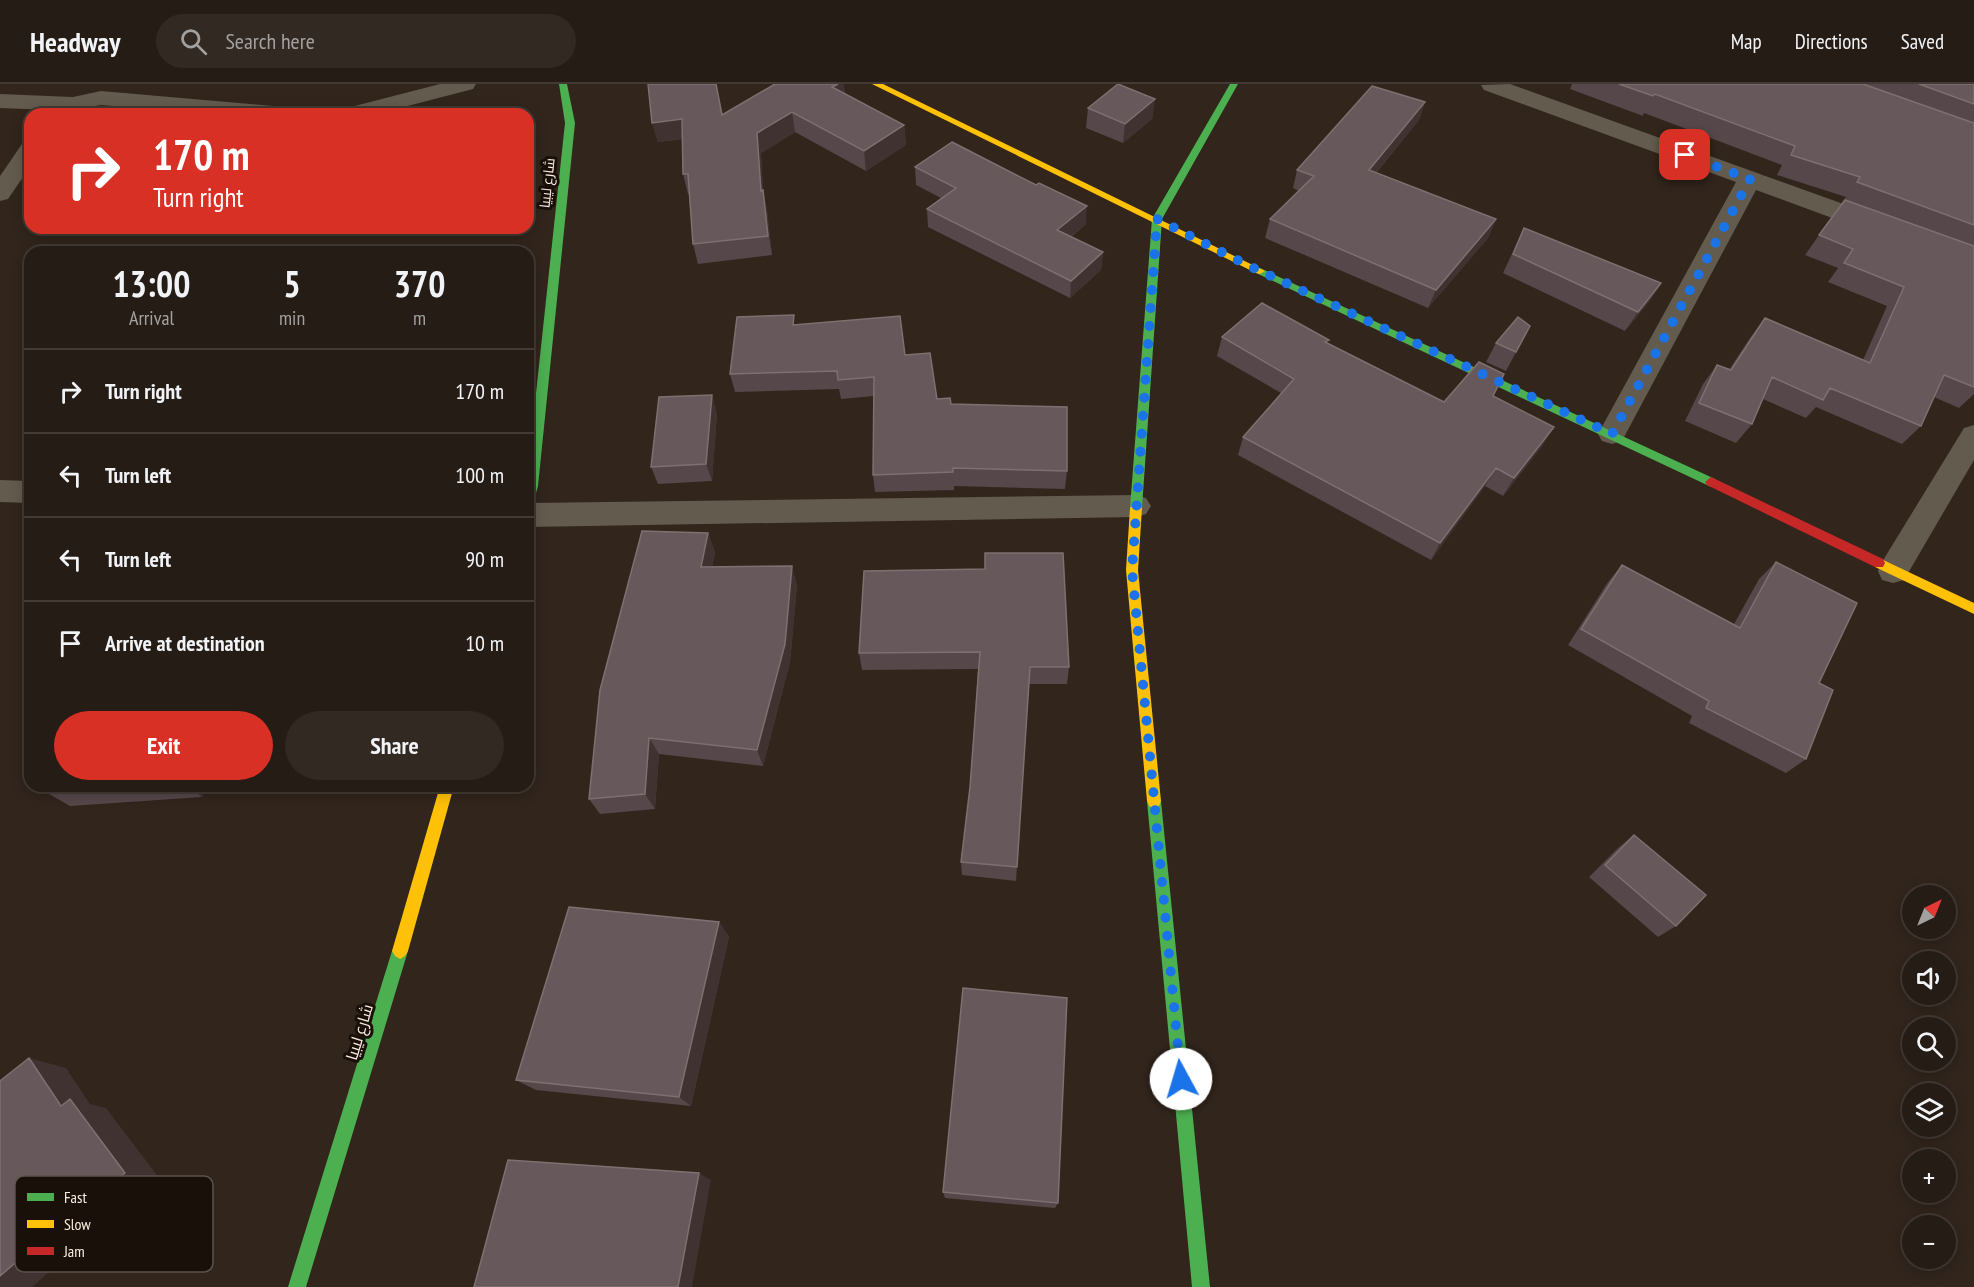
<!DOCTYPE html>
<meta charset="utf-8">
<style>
body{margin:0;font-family:"PT Sans Narrow",Cairo,sans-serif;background:#312922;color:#f1f3f6;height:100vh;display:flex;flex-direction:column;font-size:22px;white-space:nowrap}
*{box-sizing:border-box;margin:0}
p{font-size:20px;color:#a3a1a0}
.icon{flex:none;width:33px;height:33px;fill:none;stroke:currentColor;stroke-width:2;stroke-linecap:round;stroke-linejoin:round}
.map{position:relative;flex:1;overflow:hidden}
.sheet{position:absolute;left:24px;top:162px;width:510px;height:546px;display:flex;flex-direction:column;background:#251c15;border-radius:18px;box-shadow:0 3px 15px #0003,0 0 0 2px #423a34}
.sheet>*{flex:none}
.guide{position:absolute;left:24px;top:24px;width:510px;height:126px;border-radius:18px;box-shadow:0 3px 15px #0003,0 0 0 2px #423a34;background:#d93025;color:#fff;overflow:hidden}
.needle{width:39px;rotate:43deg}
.fabs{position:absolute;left:1902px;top:801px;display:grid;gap:12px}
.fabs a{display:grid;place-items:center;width:54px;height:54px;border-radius:50%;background:#251c15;box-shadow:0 3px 15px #0003,0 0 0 2px #423a34;font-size:30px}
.pin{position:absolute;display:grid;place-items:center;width:51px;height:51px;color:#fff;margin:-26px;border-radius:12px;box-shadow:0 3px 9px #0006}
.me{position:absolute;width:66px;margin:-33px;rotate:354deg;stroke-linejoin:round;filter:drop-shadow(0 0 4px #0008)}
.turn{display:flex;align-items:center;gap:21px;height:126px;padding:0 30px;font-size:27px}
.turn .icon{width:78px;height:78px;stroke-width:2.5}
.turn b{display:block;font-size:42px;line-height:51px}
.eta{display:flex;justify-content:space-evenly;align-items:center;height:102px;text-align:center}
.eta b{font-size:36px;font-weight:600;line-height:42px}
.cta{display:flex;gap:12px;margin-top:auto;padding:12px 30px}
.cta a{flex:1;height:69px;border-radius:36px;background:#d93025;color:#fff;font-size:24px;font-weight:600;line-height:69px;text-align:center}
.cta a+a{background:#312922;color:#f1f3f6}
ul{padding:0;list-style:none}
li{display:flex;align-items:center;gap:18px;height:84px;padding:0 30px;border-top:2px solid #423a34}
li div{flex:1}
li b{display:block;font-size:22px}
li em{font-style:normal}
header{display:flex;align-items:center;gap:36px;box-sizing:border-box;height:84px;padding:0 30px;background:#251c15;border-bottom:2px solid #423a34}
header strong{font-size:28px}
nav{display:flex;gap:33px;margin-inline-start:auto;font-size:21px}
.search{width:420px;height:54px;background:#312922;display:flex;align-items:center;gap:15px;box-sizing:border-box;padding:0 21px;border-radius:33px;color:#a3a1a0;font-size:22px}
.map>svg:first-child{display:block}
</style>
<header>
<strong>Headway</strong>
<div class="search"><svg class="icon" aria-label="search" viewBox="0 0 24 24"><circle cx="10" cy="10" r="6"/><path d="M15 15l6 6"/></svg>Search here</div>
<nav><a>Map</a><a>Directions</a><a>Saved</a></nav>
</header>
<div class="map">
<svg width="1974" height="1203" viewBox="0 0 1974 1203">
<rect width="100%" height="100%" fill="#31251c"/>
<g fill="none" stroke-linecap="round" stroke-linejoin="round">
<path fill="#635b4d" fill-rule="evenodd" d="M440,0H476L473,5L377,30H340L343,25Z
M1510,0L1888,136L1891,142L1888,148L1879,150L1870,148L1756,106L1622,357L1612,360L1602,357L1598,350L1736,98L1484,6L1481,1Z
M101,7L285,23L293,25L296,30H208L101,21L80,25L73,30H47L50,26L0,24V10L73,13Z
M30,58V83L8,115L0,117V92L22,60Z
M1974,341V376L1904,496L1893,499L1882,496L1878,487L1882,478L1964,344Z
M0,396L30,397V419L0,418Z
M1136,411L1146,414L1151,422L1146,430L1136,433L528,443V419Z"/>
<path fill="#4caf50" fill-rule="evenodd" d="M559,0H567L575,39L538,402L534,416L528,421V384L565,39Z
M1230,0H1238L1162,135L1142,424L1136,429L1130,424L1152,135Z
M1260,184L1715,395L1717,398L1711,403L1707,401L1256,189L1255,187Z
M1154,710L1159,712L1161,717L1210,1203H1192L1147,717L1149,712Z
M400,859L405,862L408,867L306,1203H288L392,867L395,862Z"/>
<path fill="#ffc107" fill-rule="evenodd" d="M872,0H883L1265,187L1260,190L1256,189Z
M1136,419L1142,424L1138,486L1161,717L1159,722L1154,724L1149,722L1147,717L1126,486L1130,424Z
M1879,474L1974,519V530L1875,483L1873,479L1875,475Z
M440,702H454L408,867L405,872L400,875L395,872L392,867Z"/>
<path fill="#c62828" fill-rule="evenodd" d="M1711,393L1883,475L1885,479L1883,483H1875L1707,401L1705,398Z"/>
</g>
<path fill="#55474a" d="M1572,0H1974V310L1959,324L1934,313L1921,342L1902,360L1816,323L1806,334L1763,315L1752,340L1736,359L1685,337L1703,300L1717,281L1729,286L1750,254L1765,234L1863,276L1887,222L1828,198L1838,184L1805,171L1846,113L1777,91L1782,81L1644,29L1643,32L1570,5Z
M846,10L904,41L906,61L866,87L795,48L761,69L763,108L767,126L772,171L698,180L693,160L689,110H688L683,90L682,55L658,58L652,39L722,30Z
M1155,15L1152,35L1123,59L1086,44L1088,24Z
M1425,18L1419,36L1376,89L1496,135L1488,154L1428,224L1265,154L1270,135L1299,107L1293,104L1297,86Z
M915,83L1086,140L1071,153L1103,168L1101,186L1070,214L928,143L927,125L941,114L916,101Z
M1524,144L1661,199L1649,218L1625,247L1503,189Z
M796,241L905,271L937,315L951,320L1067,387L1065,405L954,402V406L875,408L873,391L874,312L841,315L839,305L735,308L730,290Z
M1530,242L1506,287L1486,278L1496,259Z
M1222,253L1327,259L1444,318L1493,312L1543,361L1503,412L1485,402L1431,476L1238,371L1243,353L1281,309L1217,272Z
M717,329L712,397L658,400L651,383Z
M708,449L715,469L712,483L797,501L790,578L763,682L659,670L655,725L600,730L589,715Z
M1776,478L1819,599L1806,675L1786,689L1689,639L1692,632L1568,561L1608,498L1622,481L1734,540L1759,495Z
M864,487L1069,583L1067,600H1028L1016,797L962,791L961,778L970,703L978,585L862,586L859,569Z
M37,702H205L202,713L70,722L37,703Z
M1634,751L1676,842L1658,853L1589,793L1618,764Z
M719,838L729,853L691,1022L536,1006L516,996Z
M943,1108L1058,1119L1055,1124L945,1114Z"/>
<path fill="#3f3231" d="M838,0H844L846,16L832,3Z
M1155,15L1152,35L1123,59L1125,40Z
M1425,18L1419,36L1363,104L1369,86Z
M792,28L795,48L761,69L763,108L767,126L772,171L761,107L757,49Z
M682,35L687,54L658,58L652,39Z
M904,41L906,61L866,87L864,67Z
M1087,122L1086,140L1056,164L1057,146Z
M1496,135L1488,154L1428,224L1436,206Z
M1103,168L1101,186L1070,214L1071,197Z
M1661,199L1649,218L1625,247L1638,228Z
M712,311L717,329L712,397L706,380Z
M1554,343L1543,361L1503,412L1514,394Z
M1496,384L1485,402L1431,476L1440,459Z
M708,449L715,469L708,502L701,483Z
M792,482L797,501L790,578L763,682L757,666Z
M649,654L659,670L655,725L645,710Z
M186,702H205L202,713Z
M719,838L729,853L691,1022L679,1013Z
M29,974L66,984L90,1020L106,1024L160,1095L124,1126H120L32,1203H0V1192L61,1022Z
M699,1089L711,1096L692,1203H678Z"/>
<path fill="#67595b" stroke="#7e7070" stroke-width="1.5" d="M648,0H716L722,31L775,0H838L832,3L904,41L864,67L792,28L757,49L761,107L763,106L768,152L693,160L688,90H683L682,35L652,39Z
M1118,0L1155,15L1125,40L1088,24Z
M1619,0H1863L1974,39V141L1857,98L1860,93L1791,71L1795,62L1655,10L1653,12Z
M1919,0H1974V20Z
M1372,2L1425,18L1369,86L1496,135L1436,206L1270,135L1314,92L1297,86Z
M952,58L1036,101L1039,99L1087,122L1057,146L1103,168L1071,197L927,125L956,104L915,83Z
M1845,116L1974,162V303L1944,291L1921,342L1830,304L1823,316L1772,293L1752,340L1699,319L1717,281L1731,286L1765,234L1870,279L1904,203L1844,179L1853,165L1819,151Z
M1524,144L1661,199L1638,228L1513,170Z
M1262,219L1329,256L1325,258L1444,318L1479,278L1504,290L1493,312L1554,343L1514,394L1496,384L1440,459L1243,353L1294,295L1222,253Z
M794,231L793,241L900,232L905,271L930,269L937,315L950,314L951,320L1067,323V387L953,384V388L873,391L874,293L838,296L837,287L730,290L737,233Z
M1518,233L1530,242L1516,268L1496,259Z
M712,311L706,380L651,383L659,313Z
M642,447L708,449L701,483L792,482L785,560L757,666L649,654L645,710L589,715L600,606Z
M985,469H1063L1069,583H1030L1017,783L961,778L970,703L980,568L859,569L864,487L985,485Z
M1776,478L1857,519L1819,599L1833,606L1806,675L1706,624L1709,617L1581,545L1622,481L1740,544Z
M1634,751L1706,811L1676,842L1605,781Z
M569,823L719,838L679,1013L516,996Z
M963,904L1067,914L1058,1119L943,1108Z
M29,974L61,1022L70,1015L125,1089L87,1121L85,1119L0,1192V997Z
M508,1076L699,1089L678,1203H474Z"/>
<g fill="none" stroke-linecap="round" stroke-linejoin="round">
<path stroke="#1a73e8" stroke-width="10" stroke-dasharray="0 18" d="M1181,995L1132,486L1157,135L1247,181L1612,350L1750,95L1685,71"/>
</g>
<g text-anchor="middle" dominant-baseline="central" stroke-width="6" stroke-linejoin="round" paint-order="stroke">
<g font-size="14" fill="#fcede3" stroke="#191009">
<text transform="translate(547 99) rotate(-84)">شارع ليبيا</text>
</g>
<g font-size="16" fill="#fcede3" stroke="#191009">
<text transform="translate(359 948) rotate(-73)">شارع ليبيا</text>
</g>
</g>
<rect x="15" y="1092" width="198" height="96" rx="9" fill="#191009" stroke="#5d524a" stroke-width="1.5"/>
<rect x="27" y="1109" width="27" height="8" fill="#4caf50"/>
<rect x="27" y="1136" width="27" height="8" fill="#ffc107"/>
<rect x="27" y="1163" width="27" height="8" fill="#c62828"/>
<g font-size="16" fill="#fcede3">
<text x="64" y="1119">Fast</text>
<text x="64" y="1146">Slow</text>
<text x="64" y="1173">Jam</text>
</g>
</svg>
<div class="fabs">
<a><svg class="needle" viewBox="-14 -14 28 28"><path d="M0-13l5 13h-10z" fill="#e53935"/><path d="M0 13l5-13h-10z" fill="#a3a1a0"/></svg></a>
<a><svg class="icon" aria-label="sound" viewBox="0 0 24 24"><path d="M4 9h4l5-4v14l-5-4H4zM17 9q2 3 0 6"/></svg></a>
<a><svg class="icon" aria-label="search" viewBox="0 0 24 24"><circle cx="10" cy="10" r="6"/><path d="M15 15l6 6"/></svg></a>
<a><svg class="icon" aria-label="layers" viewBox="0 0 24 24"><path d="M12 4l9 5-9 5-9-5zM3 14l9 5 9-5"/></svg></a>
<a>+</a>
<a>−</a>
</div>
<div class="pin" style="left:1685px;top:71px;background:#d93025"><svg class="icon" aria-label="arrive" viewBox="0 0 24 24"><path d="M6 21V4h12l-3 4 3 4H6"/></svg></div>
<svg class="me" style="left:1181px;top:995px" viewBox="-20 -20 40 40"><circle r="19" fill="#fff"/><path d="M0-13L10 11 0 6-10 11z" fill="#1a73e8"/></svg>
<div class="guide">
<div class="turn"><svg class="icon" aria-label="right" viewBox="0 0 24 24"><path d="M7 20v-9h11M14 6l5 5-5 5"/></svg><div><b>170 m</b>Turn right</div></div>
</div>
<section class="sheet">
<div class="eta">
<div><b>13:00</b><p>Arrival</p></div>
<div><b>5</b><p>min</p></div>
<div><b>370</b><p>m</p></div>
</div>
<ul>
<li><svg class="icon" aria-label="right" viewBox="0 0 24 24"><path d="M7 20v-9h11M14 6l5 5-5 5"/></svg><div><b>Turn right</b></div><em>170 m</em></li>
<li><svg class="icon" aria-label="left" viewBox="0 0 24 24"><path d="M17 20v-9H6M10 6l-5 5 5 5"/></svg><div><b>Turn left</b></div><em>100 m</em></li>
<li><svg class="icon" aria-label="left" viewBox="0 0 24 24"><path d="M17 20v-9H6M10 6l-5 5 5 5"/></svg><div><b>Turn left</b></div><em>90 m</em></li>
<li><svg class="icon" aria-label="arrive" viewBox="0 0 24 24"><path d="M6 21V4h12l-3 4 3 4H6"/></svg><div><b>Arrive at destination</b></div><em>10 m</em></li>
</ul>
<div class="cta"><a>Exit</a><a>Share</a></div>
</section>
</div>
